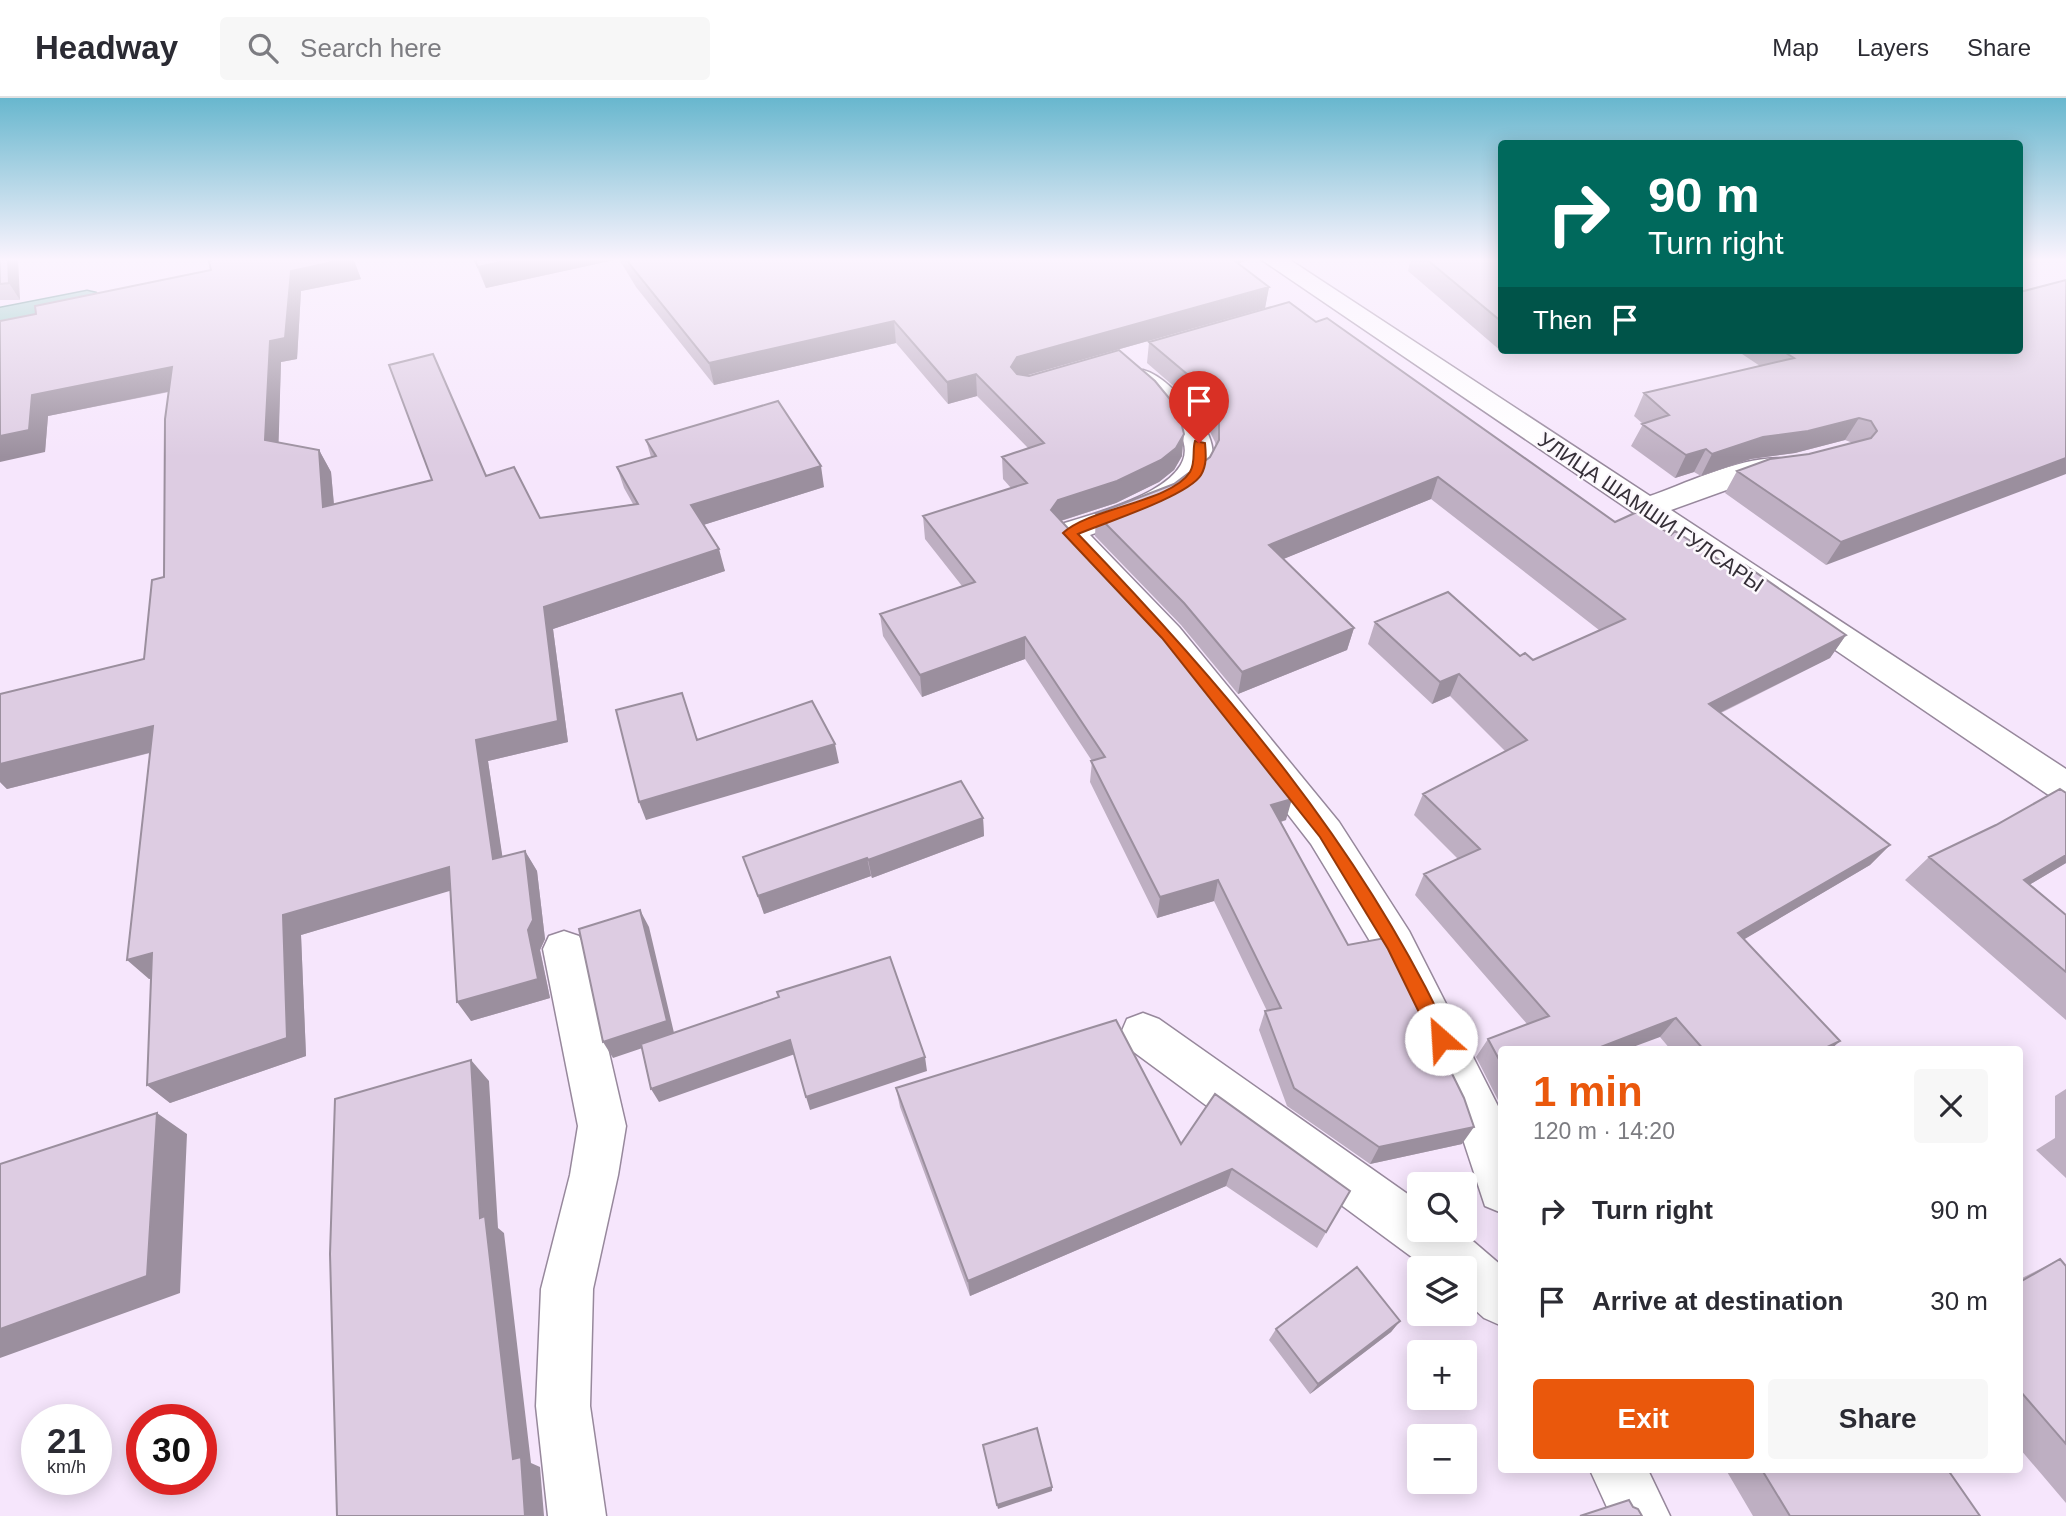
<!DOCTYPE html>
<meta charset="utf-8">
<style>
body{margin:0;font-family:Helvetica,sans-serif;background:#f7f7f7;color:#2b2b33;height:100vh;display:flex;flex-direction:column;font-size:26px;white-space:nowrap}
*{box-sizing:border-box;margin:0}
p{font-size:23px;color:#7c7c81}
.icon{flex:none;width:38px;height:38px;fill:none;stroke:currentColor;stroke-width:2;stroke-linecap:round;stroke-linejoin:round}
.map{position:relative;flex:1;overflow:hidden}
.drawer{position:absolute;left:1498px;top:948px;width:525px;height:427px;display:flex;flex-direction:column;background:#fff;border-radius:7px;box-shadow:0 4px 18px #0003}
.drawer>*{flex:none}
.banner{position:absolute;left:1498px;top:42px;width:525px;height:214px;border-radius:7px;box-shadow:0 4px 18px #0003;background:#00695c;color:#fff;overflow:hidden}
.tools{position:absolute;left:1407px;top:1074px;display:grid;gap:14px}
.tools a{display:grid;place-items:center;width:70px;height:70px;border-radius:7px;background:#fff;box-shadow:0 4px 18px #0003;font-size:35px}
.speed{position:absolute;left:21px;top:1306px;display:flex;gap:14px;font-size:35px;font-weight:700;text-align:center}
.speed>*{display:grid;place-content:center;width:91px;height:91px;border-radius:50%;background:#fff;box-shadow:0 4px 18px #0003;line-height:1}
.speed small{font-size:18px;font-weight:400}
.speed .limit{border:10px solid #d22;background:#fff;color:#111}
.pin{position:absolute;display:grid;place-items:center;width:60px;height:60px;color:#fff;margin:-72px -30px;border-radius:50% 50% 50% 0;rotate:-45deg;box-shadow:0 0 7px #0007}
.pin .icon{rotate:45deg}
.me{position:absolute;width:77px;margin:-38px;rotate:334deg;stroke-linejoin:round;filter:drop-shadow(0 0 5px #0008)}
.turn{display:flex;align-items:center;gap:24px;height:147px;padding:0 35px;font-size:32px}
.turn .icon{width:91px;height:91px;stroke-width:2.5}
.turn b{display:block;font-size:49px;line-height:60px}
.then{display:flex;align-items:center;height:66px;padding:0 35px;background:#0003;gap:14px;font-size:26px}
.round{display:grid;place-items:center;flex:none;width:74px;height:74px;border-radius:7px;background:#f7f7f7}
.headline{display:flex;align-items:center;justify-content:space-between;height:119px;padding:0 35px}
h1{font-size:42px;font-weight:600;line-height:52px;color:#ea580c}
.cta{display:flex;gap:14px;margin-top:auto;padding:14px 35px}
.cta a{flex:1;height:80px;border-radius:7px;background:#ea580c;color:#fff;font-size:28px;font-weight:600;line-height:80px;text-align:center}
.cta a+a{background:#f7f7f7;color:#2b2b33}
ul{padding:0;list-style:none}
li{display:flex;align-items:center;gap:21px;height:91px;padding:0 35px}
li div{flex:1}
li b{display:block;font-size:26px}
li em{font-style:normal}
header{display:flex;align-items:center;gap:42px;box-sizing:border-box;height:98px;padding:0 35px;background:#fff;border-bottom:2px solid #e1e1e2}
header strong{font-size:33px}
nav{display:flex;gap:38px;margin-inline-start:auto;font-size:24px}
.search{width:490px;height:63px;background:#f7f7f7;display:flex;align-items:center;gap:18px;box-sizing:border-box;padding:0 24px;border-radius:7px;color:#7c7c81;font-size:26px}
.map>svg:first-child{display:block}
</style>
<header>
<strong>Headway</strong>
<div class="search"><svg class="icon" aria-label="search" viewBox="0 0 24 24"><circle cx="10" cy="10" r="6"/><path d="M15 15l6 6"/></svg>Search here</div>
<nav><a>Map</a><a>Layers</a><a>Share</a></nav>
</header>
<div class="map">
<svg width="2066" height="1418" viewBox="0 0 2066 1418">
<rect width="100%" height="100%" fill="#f6e6fc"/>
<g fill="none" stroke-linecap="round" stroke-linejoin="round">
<defs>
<path id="minor" d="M1259,160H1287L1650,398C1687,385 1754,352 1792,362L1797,368L1792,374L1757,381L1671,412L2066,671V705L2053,700Z
M1143,272C1163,277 1183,301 1196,317C1255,391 1143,419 1090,437L1179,529L1339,724L1409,833L1502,1016V1115L1485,1108L1455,1017L1379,858L1311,746L1155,545L1053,434L1058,427C1092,416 1210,388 1180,336C1168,313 1144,301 1130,280L1133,274Z
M564,833L579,838L585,851L626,1028L618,1077L593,1191L590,1308L606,1418H548L536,1308L541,1191L570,1077L578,1028L543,851L549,838Z
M1143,915L1159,921L1419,1104V1132H1460L1502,1168V1228L1484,1220L1465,1203V1171H1428L1127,949L1121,935L1127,921Z
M1590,1372H1648L1670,1418H1611Z"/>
<path id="major" d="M87,193L96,195L99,200L96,205L0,226V210Z"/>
</defs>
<use href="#minor" stroke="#97889c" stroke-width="3"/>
<use href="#major" stroke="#367a71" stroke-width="3"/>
<use href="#minor" fill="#fff" fill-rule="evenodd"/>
<use href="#major" fill="#87c8bc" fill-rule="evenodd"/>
</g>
<path fill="#beafc2" d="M0,160L20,202H0Z
M215,160H353L361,181L301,193L297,261L281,264L278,345L319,352L331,374L334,406L486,378L540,420L633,406L624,390L617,369L651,359L646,342L824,389L703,427L725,473L553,531L568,644L488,663L502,759L525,753L537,773L545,841L540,852L550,900L471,923L450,792L301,837L306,958L170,1005L147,987L151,881H149L150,655L7,691L0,684V596L144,561L164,479L169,294L48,318L45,354L36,216L211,172Z
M473,160H1256L1238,165L1269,189L1265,210L1028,277L1182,358L1174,372L1159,384L1116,405L1061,423L1286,722L1281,724L1348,847L1462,1046L1370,1066L1287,1008L1259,932L1265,913H1267L1214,803L1157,820L1090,684L1092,663L1025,561L922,599L883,538L880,516L962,488L925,441L923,418L1011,390L1003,381L1002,359L1028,350L977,298L948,306L896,245L714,287L636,189L619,161L486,190Z
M1411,160H1502V252H1509L1502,254L1408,173Z
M1316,224L1615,424L1671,437L1735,472L1846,537L1830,560L1721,615L1890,747L1870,767L1744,841L1840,943L1830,952H1671L1660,939L1502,952V1000L1498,1002L1476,959L1488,941L1527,926L1415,797L1424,776L1458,761L1414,717L1423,696L1505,653L1450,598L1432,606L1368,546L1375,524L1520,558L1533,562L1599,532L1431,401L1283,461L1354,530L1347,552L1238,596L1181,527L1095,438L1096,416L1174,386L1210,359L1216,349L1215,344L1203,320L1185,298L1147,265L1149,244Z
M1736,252H2020L1826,467L1725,395L1737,373L1853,345L1845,342L1795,355L1751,361L1701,378L1694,374L1675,380L1631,348L1643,326L1634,318L1644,295L1760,268Z
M983,720L984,738L872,780L871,778L764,816L743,759Z
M1929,759L2066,765L2029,787L2066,817V922L1905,782Z
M896,990L1181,1046L1350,1093L1317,1150L1226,1088L970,1198L900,1009Z
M2066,991V1080L2036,1052L2055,1040V998Z
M2060,1161L2066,1168V1405L2020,1351V1181Z
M1400,1223L1391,1234L1310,1296L1269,1242L1276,1231Z
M1726,1372H1948L1980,1418H1753Z"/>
<path fill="#9b8f9e" d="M8,160H18L20,202L9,185Z
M353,160L361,181L301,193L297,261L281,264L278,364L265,342L270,243L291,173Z
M520,160H619V161L486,190L478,169Z
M1217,160H1256L1216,172Z
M1269,189L1265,210L1017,280L1011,269L1017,259Z
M894,223L896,245L714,287L709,265Z
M172,269L186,290L48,318L45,354L0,364V338L32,297Z
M976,276L977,298L948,306L947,284Z
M1859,320L1845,342L1795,355L1751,361L1701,378L1712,356L1763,339Z
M1184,336L1182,358L1174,372L1159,384L1116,405L1057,424L1051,412L1058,402Z
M1706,351L1694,374L1675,380L1686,357Z
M319,352L331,374L336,431L323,409Z
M2066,360V376L1826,467L1841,444Z
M821,368L824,389L697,429L691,407Z
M1438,379L1431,401L1264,469L1269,447Z
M719,451L725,473L553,531L568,644L488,663L506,782L493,761L476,642L544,509Z
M1354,530L1347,552L1238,596L1242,574Z
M1846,537L1830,560L1695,627L1709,606Z
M1025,539V561L922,599L920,577Z
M1459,576L1450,598L1432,606L1440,584Z
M153,628L172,649L7,691L0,684V666Z
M835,646L839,665L646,722L639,704Z
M1292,701L1286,722L1266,728L1271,707Z
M983,720L984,738L872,780L868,762Z
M1890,747L1870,767L1721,855L1738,835Z
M525,753L537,773L545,841L540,852L550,900L471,923L457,904L528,832Z
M2066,757V765L1997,806L2024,782Z
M867,760L871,778L764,816L758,798Z
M449,769L463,789L301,837L306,958L170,1005L147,987L283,817Z
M1218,782L1214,803L1157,820L1160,799Z
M640,812L649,829L675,939L613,960L603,944Z
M152,855L174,874L149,881L127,862Z
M1676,920L1660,939L1625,952H1593Z
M790,942L795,956L659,1004L651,991Z
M1840,943L1830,952H1821Z
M925,959L927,973L810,1012L806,999Z
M471,962L489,983L498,1130L504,1135L531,1365L540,1369L544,1418H525L513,1361L480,1120Z
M157,1015L187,1036L180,1195L0,1260V1231Z
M1474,1029L1462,1046L1370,1066L1379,1049Z
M1232,1071L1226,1088L970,1198L968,1183Z
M1400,1223L1391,1234L1310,1296L1318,1286Z
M1052,1389V1393L998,1411L997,1407Z"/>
<path fill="#ddcce2" stroke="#9b8f9e" stroke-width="2" d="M0,160H8L9,185L0,186Z
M220,160H351L291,173L285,240L270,243L265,342L319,352L323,409L432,382L389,267L433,256L486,378L514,369L540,420L638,406L617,369L656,358L646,342L778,303L821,368L691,407L719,451L544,509L558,623L476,642L493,761L525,753L533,822L528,832L538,881L457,904L449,769L283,817L287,940L147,987L152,855L127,862L153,628L0,666V596L144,561L152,482L164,479L165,321L172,269L32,297L29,332L0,338V223L36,216L35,208L211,172L209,163Z
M474,160H520L478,169Z
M626,160H1231L1269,189L1017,259L1011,269L1017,276L1029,278L1119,252L1155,283L1178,311L1184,336L1176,350L1161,362L1117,383L1058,402L1051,412L1155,524L1281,683L1292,701L1271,707L1348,847L1385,840L1464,1000L1474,1029L1379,1049L1294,990L1265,913L1281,910L1218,782L1160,799L1091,663L1105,659L1025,539L920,577L880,516L975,484L923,418L1027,385L1002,359L1044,345L976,276L947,284L894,223L709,265L631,168Z
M1425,160H1502V224Z
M2066,182V360L1841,444L1737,373L1770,361L1809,356L1871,340L1877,333L1871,323L1859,320L1808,333L1763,339L1712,356L1706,351L1686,357L1642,326L1669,317L1644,295L1794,260L1781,252H2020V194Z
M1289,204L1316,224L1327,220L1615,424L1637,414L1671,437L1675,433L1735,472L1745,467L1846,537L1709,606L1890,747L1738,835L1840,943L1821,952H1704L1676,920L1593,952H1502V967L1488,941L1549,918L1424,776L1480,751L1423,696L1527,642L1459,576L1440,584L1375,524L1448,494L1520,558L1525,555L1533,562L1625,521L1438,379L1269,447L1354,530L1242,574L1184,505L1096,416L1174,386L1210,359L1219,342V322L1206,298L1187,276L1149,244Z
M682,595L697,642L812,603L835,646L639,704L616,612Z
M961,683L983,720L868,762L867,760L758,798L743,759Z
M2060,691L2066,695V757L2024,782L2066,817V874L1929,759L1996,727Z
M640,812L667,923L603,944L579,831Z
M890,859L925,959L806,999L790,942L651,991L641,946L779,899L777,894Z
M1116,922L1181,1046L1215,996L1350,1093L1326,1134L1232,1071L968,1183L896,990Z
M471,962L480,1120L485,1118L513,1361L521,1359L525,1418H337L330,1156L335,1001Z
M157,1015L147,1178L0,1231V1066Z
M2060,1161L2066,1168V1346L2020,1293V1184Z
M1357,1169L1400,1223L1318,1286L1276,1231Z
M1037,1330L1052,1389L997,1407L983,1347Z
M1762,1372H1948L1980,1418H1790Z
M1629,1402L1633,1409L1638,1411L1642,1418H1580Z"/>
<linearGradient id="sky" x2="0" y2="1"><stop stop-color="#68b7ce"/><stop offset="0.45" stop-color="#fbf4fe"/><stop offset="1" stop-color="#fbf4fe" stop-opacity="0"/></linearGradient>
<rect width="2066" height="359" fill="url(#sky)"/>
<path fill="#ea580c" stroke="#983908" stroke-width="2" d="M1195,343L1205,345C1206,356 1207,367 1201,377C1188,398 1104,425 1078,436C1224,588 1362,748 1451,941L1448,947L1441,950L1435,947L1388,851L1320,739L1162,540L1063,435C1089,410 1171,404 1190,374C1196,364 1192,352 1195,343Z"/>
<g text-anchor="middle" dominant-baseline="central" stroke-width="5" stroke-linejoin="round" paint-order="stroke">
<g font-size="21" fill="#352f37" stroke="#fcf8fd">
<text transform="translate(1651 414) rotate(34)">УЛИЦА ШАМШИ ГУЛСАРЫ</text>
</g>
</g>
</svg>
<div class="tools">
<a><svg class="icon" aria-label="search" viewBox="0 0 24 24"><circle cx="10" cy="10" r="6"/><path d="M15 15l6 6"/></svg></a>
<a><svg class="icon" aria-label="layers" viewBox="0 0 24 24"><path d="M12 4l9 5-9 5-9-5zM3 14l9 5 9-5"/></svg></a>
<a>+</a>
<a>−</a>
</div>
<div class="speed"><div>21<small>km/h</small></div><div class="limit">30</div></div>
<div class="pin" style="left:1199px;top:345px;background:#d93025"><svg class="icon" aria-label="arrive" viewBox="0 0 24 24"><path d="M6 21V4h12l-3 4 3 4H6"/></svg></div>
<svg class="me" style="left:1441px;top:941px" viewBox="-20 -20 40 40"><circle r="19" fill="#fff"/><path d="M0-13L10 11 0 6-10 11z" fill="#ea580c"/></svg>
<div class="banner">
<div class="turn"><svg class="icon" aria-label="right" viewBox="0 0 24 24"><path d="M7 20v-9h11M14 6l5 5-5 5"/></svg><div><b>90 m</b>Turn right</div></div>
<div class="then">Then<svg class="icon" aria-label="arrive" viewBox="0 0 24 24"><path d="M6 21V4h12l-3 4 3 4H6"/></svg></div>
</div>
<section class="drawer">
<div class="headline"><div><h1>1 min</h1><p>120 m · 14:20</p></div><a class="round"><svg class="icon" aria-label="close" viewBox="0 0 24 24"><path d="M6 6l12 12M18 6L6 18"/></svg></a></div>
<ul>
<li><svg class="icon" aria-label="right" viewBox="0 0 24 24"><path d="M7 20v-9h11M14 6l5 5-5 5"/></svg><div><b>Turn right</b></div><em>90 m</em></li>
<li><svg class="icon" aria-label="arrive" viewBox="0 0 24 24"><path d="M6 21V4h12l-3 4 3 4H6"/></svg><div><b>Arrive at destination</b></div><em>30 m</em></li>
</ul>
<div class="cta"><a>Exit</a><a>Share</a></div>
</section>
</div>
